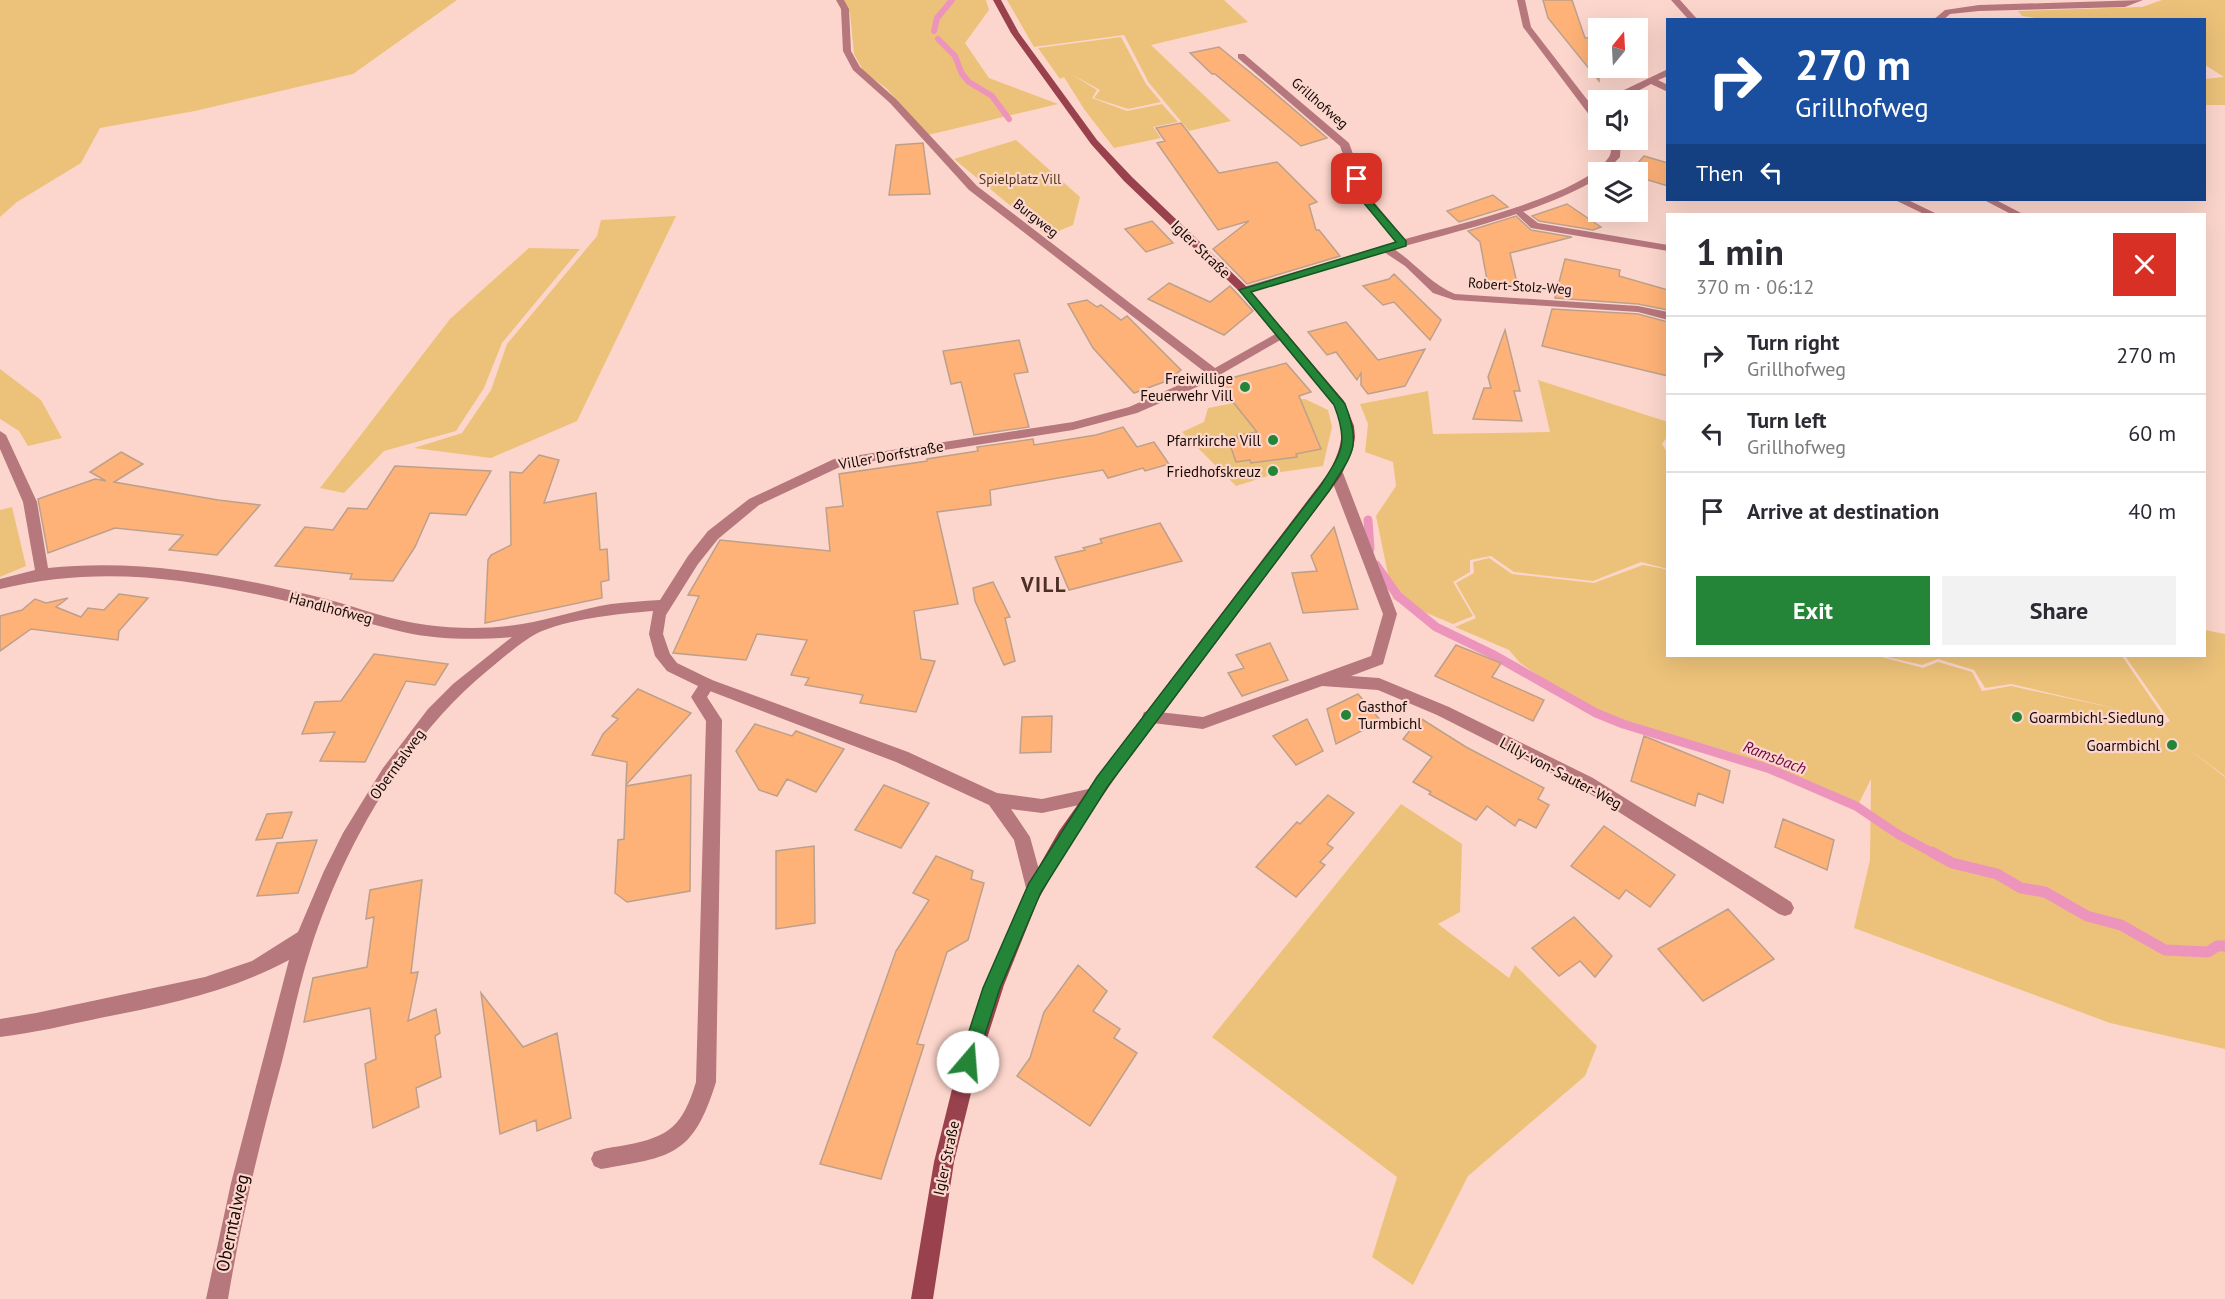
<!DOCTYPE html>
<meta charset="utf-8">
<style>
body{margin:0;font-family:"PT Sans",sans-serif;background:#f2f2f3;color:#2b2b33;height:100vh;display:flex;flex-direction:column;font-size:22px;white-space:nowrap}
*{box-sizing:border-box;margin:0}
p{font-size:20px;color:#7c7c81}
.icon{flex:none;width:33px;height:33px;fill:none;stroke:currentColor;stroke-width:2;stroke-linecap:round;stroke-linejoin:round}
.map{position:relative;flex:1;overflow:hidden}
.sheet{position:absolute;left:1666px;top:213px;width:540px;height:444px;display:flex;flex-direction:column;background:#fff;border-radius:0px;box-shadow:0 6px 24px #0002}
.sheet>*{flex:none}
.banner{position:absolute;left:1666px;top:18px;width:540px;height:183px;border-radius:0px;box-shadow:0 6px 24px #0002;background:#1a4fa0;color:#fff;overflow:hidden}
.needle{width:39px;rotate:18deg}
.buttons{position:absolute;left:1588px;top:18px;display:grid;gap:12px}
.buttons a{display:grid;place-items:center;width:60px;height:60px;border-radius:0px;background:#fff;box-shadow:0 6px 24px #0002;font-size:30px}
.pin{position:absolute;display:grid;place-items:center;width:51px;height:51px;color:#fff;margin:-26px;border-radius:12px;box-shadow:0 3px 9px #0006}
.me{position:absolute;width:66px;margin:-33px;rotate:18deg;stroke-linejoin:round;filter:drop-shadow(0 0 4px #0008)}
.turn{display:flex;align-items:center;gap:21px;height:126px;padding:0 30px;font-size:27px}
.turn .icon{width:78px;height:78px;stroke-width:2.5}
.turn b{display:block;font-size:42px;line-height:51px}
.then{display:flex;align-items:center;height:57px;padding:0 30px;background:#0003;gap:12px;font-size:22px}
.round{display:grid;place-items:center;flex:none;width:63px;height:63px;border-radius:0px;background:#f2f2f3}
.head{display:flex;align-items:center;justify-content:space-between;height:102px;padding:0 30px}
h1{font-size:36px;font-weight:700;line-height:45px}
.action{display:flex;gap:12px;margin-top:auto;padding:12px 30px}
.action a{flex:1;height:69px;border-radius:0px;background:#248538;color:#fff;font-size:24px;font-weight:700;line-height:69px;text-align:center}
.action a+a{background:#f2f2f3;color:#2b2b33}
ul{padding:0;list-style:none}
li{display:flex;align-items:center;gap:18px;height:78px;padding:0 30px;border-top:2px solid #e1e1e2}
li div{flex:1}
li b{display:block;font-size:22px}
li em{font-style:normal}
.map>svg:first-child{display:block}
</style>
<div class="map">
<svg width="2225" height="1299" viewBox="0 0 2225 1299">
<rect width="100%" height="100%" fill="#fcd6cc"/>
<path fill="#ecc27a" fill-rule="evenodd" d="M0,0H457L353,74L195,111L100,128L81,163L17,202L0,217Z
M844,0H986L989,10L965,43L989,78L1058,104L928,135L886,88L864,72L854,54L850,13Z
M1007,0H1224L1248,22L1151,45L1231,121L1189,131L1149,83L1124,35L1034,47Z
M2162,0H2225V105H2205V79L2224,77L2205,65V20H2051L2022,16L2018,11L2142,7Z
M1121,37L1146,84L1161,102L1128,109L1094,98L1100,90L1071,74L1097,90L1092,98L1127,111L1162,104L1178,122L1153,127L1161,138L1114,148L1084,109L1064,77L1060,79L1038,48Z
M1016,140L1080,197L1073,225L1047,236L954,159Z
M676,216L577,421L491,458L414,448L462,433L491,390L507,344L597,236L601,220Z
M529,248L580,249L502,343L484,388L456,431L384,451L344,493L320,488L450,319Z
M0,369L41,400L62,438L28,446L19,431L0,419Z
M1538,380L1668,422V436L1662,444L1668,454V569L1641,562L1593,581L1514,572L1491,556L1470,560V572L1453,582L1473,616L1453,624L1393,599L1376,516L1396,486L1393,462L1365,452L1368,424L1360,404L1428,391L1433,434L1550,432Z
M1305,399L1328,410L1332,427L1323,466L1281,472L1236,486L1182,432L1204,422L1208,408L1244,401ZM1309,420L1319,442L1314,450L1236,462L1228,439L1238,438V435L1267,431L1264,423Z
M12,507L26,566L0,577V510Z
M1489,558L1512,574L1594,583L1643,565L1665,569L1668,573V656H1878L1923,668L1938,662L1972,672L1982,691L2011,686L2123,710L2011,684L1985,688L1974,670L1938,659L1922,665L1882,656H2122L2166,720L2162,725L2170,721L2125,656H2205V630L2225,634V776L2186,747L2225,777V1049L2110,1023L1854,928L1870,860L1871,779L1858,805L1772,767L1608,716L1554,686L1520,663L1509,650L1455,627L1476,618L1456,583L1474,573L1473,562Z
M1401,804L1462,844L1460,912L1438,924L1509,978L1515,965L1597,1046L1585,1076L1468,1176L1413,1285L1372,1257L1397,1177L1212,1037Z"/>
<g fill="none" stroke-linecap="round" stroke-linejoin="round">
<path stroke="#ed94bd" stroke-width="6" d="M934,31L937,18L952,0
M938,39L955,56L962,74L969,82L992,96L1009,119"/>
<path stroke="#ed94bd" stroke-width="9" d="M1368,520L1370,549
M1376,565L1398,596L1436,627L1492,654L1596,713L1623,724L1770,769L1856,806L1899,835L1935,854"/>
<path stroke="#ed94bd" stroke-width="11" d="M1932,852L1952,863L1997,874L2021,888L2045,892L2087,916L2121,925L2165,950L2208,952L2217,946H2225"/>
</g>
<path fill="#feb277" stroke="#bda08b" stroke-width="1.5" d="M1543,0H1572L1585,38L1593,37L1599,45V81L1548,18Z
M1219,47L1262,82L1327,138L1301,146L1215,74H1212L1190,53Z
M1181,123L1219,173L1277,162L1317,202L1309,205L1316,230H1319L1340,256L1247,284L1213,249L1249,221L1218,230L1157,143L1165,141L1156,128Z
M923,143L930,194L889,195L896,145Z
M1644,156L1668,163V186L1638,177V172H1630Z
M1493,195L1508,207L1459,222L1447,211Z
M1567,204L1601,227L1593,230L1539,221L1532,216Z
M1516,216L1531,230L1572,237L1510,253L1518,287L1488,285L1480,242L1468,231Z
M1152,221L1173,243L1146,252L1125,229Z
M1565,259L1620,270L1619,276L1668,290V310L1638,304L1555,298Z
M1394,274L1441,320L1430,340L1394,302L1383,305L1363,286L1389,279Z
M1169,283L1210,302L1230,286L1253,311L1224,335L1148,299Z
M1087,300L1097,307L1101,305L1121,320L1127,316L1181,370L1169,380L1134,393L1093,348L1068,304Z
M1552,309L1638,314L1668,322V376L1542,346Z
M1346,322L1378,360L1425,349L1405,386L1368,394L1361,385V373L1357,380L1336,352L1327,355L1308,332Z
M1505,330L1520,391H1514L1522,421L1473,419L1484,388H1491L1488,377Z
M1019,340L1028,372L1014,374L1029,427L974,435L961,382L951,384L943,351Z
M1286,363L1311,392L1299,396L1321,449L1296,454L1297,457L1251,463L1250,460L1236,462L1228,439L1238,438L1237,435L1257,432L1217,382Z
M1123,427L1137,447L1154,442L1169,464L1145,471L1143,468L1108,478L1103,470L990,490L991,505L937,512L958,604L914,611L921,659L935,661L916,712L860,703L863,695L805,685L809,678L791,675L807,640L757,634L746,660L673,653L699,596L688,595L720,540L830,551L826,508L843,506L839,474L927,461V459L978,451L977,447L1033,439L1034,445L1096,435Z
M121,452L143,464L114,482L218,500L260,505L217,555L169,550L183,535L115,528L48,553L38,499L95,479L106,481L90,472Z
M539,455L559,460L544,503L596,493L600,550L607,549L609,580L601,582L602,598L485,623L488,560L491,555L511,545L510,472L522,473Z
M395,466L491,471L466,515L430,513L415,547L393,581L350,579L352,574L275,566L305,527L333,530L348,508L367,509Z
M1160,523L1182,561L1069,590L1055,557L1085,550L1083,548L1102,543L1100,539Z
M1334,527L1358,609L1303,613L1292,573L1317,571L1311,556Z
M993,582L1010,617L1005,618L1015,661L1004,665L975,601L973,588Z
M119,594L148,598L119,631L118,640L31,629L0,651V616L22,610L35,599L46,603L68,598L56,607L81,617L88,608L104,610Z
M1270,643L1288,680L1242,696L1228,673L1244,668L1236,655Z
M1456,645L1501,663L1492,677L1544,700L1533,721L1435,676Z
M374,654L448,664L435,685L406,681L365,762L320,761L335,732L302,734L315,702L341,701Z
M638,689L691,713L626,785L627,762L592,755L603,734L618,719L612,716Z
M1358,694L1381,721L1336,744L1327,709Z
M1052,716L1051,752L1020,753L1022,717Z
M1420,718L1466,747L1544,788L1538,799L1549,805L1536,828L1519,819L1515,826L1487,806L1476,820L1429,794L1431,792L1413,782L1432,757L1403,739Z
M1307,719L1323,751L1296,765L1273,736Z
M755,724L792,736L796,731L844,749L816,792L787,779L777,796L759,790L736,751Z
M1644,736L1730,771L1723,803L1698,793L1695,806L1631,781Z
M691,775L690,891L627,902L615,893L618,840L624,839L626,786Z
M884,785L929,803L901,848L855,830Z
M1328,795L1354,813L1327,844L1333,848L1320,862L1325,865L1296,897L1256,867L1297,822L1300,824Z
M292,812L282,838L256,840L267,814Z
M1783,819L1834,840L1827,870L1775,847Z
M1604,826L1675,875L1650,907L1626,890L1619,899L1571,866Z
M317,840L298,893L257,896L277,843Z
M814,846L815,923L776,929V851Z
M936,856L973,871L971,879L984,883L968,940L947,952L917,1044L924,1045L881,1179L820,1164L896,951L929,900L913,893Z
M422,880L411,973L418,972L408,1021L436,1009L440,1033L435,1036L441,1077L416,1088L419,1107L373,1128L365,1064L376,1059L370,1008L304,1022L313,978L367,967L374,917L366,919L370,890Z
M1728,909L1774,959L1703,1001L1658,949Z
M1574,917L1612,956L1595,977L1580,961L1559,976L1532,948Z
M1078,965L1107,991L1093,1011L1120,1029L1114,1038L1137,1053L1090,1126L1017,1076L1030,1058L1044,1012Z
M481,993L523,1047L557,1033L571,1118L537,1131L536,1120L500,1134Z"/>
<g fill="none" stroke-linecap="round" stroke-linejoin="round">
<path fill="#b6777d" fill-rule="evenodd" d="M1517,207L1538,223L1668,245V251L1531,228L1512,210Z
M707,678L712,680L715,684L707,697L722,720L716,1082C693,1156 672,1157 601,1169L594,1166L591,1159L594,1152C604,1148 615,1147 626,1145C670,1137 683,1125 696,1082L706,721L691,697L702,680Z"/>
<path fill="#b6777d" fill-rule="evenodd" d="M836,0H844L849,9L851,51L860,67L896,99L977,186L1215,368L1279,332L1283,331L1289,335L1204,384L1137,413L1073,430L842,466L759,505L718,539L698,564L666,615L663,634L670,654L677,663L712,680L908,752L997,793L1042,799L1093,788L1099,790L1101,795L1099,800L1093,802L1042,813L1011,809L1030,837L1044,888L1041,894L1035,896L1029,894L1026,888L1014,840L989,805L896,762L702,688L667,671L655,656L649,634L653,611C618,614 575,618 542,631C525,638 502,659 487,671C404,739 342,850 310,951C298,988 291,1027 281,1065C260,1142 241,1220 228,1299H206L231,1183L289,960C229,992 166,1005 100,1018C67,1025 34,1033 0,1037V1019L36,1013L205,977L252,961L298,932L324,871L343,833L383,768L428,709L453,684L512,637C476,640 438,640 403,632C375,626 347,616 319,609C210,582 111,562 0,589V579L35,570L23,502L0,449V431L6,435L37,502L48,568C142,558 235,576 326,599C360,608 393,621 427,625C458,629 492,629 522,624C552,619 581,609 611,604C627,602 644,601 660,600L688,556L708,531L749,499L834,459L1073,422L1129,407L1206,373L969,190L890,103L853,70L843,51L841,9Z
M1517,0H1525L1531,27L1599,115V125L1596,124L1523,27Z
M1671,0H1680L1698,20H1689Z
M2143,0L2125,7L1979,11L1950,14L1943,20H1933L1945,10L1979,5Z
M1238,54H1244L1349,143L1368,195L1405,239C1451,226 1584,196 1609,157C1612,153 1611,145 1611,140H1621L1620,157L1605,172H1599V178C1537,214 1463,229 1394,249C1415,263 1432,285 1455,294L1638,306L1668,312V320L1638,312L1454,300L1433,293L1405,266L1384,252L1248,292H1240V288L1396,242L1358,196L1340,146L1238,58Z
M1668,69V76L1658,80L1668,85V92L1651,84L1621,100H1610L1624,90Z
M1895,200H1908L1937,214H1924Z
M1984,200H1996L2023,214H2011Z
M1336,468L1343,473L1397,614L1383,664L1351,676L1379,678L1449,707L1593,778L1791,902L1794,908L1791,914L1785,916L1779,914L1581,788L1437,715L1378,690L1322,686L1203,729L1144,722L1142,717L1144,712L1150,711L1203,717L1371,656L1383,614L1329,473Z"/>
<path fill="#9a414e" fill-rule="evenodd" d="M993,0H1001L1019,33L1097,140L1132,177L1248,288L1344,401L1354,426L1355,437L1353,449L1341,476L1117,775L1071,842L1038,900L1004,985L976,1073L954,1162L933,1299H911L934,1162L956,1073L985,985L1026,889L1059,831L1106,765L1330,471C1343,443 1345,435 1334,405L1240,292L1124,181L1091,144L1011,33Z"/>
</g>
<path fill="#248538" stroke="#175624" stroke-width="1.5" d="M1354,177H1360L1367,196L1406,241V246L1251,292L1345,404C1362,447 1352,454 1329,491L1108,786L1041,892L1000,988L974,1068L968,1070L961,1068L959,1062L983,988L1029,883L1097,777L1321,485C1342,452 1349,443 1334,405L1239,290L1396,242L1358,196Z"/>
<g fill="#248538" stroke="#fcd6cc" stroke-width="2">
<circle cx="1245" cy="387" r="6"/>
<circle cx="1273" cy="440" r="6"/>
<circle cx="1273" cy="471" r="6"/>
<circle cx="1346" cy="715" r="6"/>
<circle cx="2017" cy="717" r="6"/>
<circle cx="2172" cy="745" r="6"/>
</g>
<g text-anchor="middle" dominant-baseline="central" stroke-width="4.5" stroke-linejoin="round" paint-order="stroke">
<g font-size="14" fill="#150906" stroke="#fcd6cc">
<text transform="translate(1320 103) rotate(41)">Grillhofweg</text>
<text transform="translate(1036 218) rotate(38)">Burgweg</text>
<text transform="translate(1520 286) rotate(4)">Robert-Stolz-Weg</text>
</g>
<g font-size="14" fill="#4d3915" stroke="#fcd6cc">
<text x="1020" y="179">Spielplatz Vill</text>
</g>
<g font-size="15" fill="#150906" stroke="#fcd6cc">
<text transform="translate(1201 249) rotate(44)">Igler Straße</text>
<text transform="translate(891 455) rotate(-10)">Viller Dorfstraße</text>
<text transform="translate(331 608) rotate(15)">Handlhofweg</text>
<text transform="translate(397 764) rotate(-54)">Oberntalweg</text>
<text transform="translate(1561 773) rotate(28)">Lilly-von-Sauter-Weg</text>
<text transform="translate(946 1158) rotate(-78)">Igler Straße</text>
</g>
<g font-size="15" fill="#150906" stroke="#fcd6cc" text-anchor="end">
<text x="1233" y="378">Freiwillige<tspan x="1233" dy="17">Feuerwehr Vill</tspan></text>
<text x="1261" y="440">Pfarrkirche Vill</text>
<text x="1261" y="471">Friedhofskreuz</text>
<text x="1358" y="706" text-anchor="start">Gasthof<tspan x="1358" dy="17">Turmbichl</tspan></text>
<text x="2029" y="717" text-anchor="start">Goarmbichl-Siedlung</text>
<text x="2160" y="745">Goarmbichl</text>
</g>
<g font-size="16" font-style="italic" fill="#700447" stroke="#fcd6cc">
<text transform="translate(1775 757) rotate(21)">Ramsbach</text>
</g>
<g font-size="18" fill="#150906" stroke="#fcd6cc">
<text transform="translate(232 1223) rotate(-78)">Oberntalweg</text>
</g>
<g font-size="21" font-weight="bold" letter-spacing="1.5" fill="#4c2f27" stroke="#fcd6cc">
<text x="1044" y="584">VILL</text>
</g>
</g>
</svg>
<div class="buttons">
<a><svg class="needle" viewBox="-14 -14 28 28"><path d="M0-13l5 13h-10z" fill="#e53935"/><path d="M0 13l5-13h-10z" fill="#7c7c81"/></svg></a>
<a><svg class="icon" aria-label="sound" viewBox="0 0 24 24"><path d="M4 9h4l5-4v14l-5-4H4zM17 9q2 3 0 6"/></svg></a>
<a><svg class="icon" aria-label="layers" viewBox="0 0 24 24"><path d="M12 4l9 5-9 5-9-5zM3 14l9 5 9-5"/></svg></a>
</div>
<div class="pin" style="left:1357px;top:179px;background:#d93025"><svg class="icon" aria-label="arrive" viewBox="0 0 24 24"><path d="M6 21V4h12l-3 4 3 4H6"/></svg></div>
<svg class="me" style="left:968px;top:1062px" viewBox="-20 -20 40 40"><circle r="19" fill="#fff"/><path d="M0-13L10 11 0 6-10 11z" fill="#248538"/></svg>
<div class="banner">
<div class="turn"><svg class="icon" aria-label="right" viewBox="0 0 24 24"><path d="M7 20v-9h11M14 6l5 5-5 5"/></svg><div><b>270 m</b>Grillhofweg</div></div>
<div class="then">Then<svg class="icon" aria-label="left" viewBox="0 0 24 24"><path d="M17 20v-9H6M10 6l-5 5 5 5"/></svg></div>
</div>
<section class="sheet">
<div class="head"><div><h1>1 min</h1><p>370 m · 06:12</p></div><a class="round" style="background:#d93025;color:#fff"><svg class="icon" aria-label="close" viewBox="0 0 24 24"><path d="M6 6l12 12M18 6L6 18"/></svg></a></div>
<ul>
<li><svg class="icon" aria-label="right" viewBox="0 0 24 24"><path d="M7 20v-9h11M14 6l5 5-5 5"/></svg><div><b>Turn right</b><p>Grillhofweg</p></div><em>270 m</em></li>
<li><svg class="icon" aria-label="left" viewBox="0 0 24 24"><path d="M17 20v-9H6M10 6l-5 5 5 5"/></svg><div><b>Turn left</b><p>Grillhofweg</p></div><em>60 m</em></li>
<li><svg class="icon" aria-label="arrive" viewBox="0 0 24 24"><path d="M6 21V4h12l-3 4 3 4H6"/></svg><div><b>Arrive at destination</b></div><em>40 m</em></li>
</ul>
<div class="action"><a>Exit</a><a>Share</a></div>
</section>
</div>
